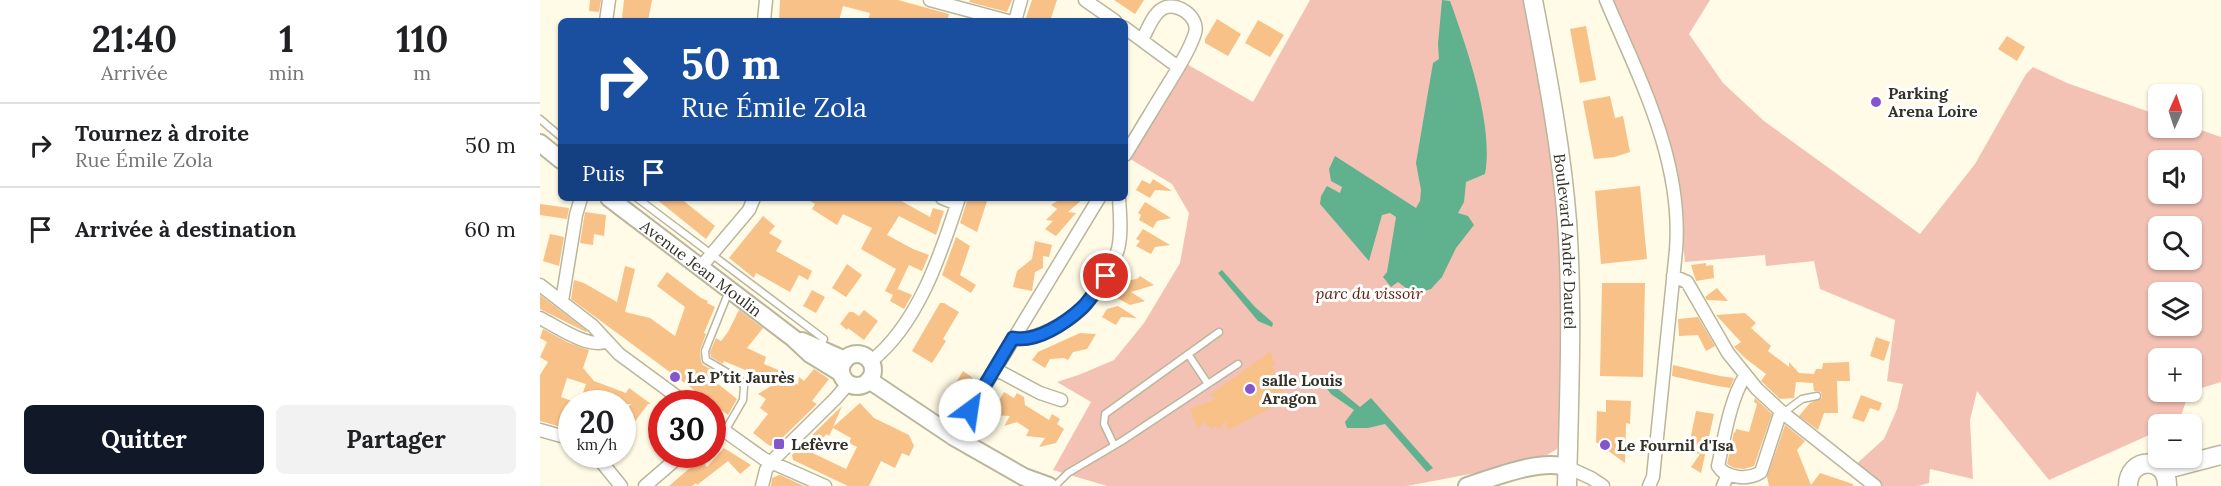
<!DOCTYPE html>
<html lang="fr">
<meta charset="utf-8">
<style>
body{margin:0;font-family:Lora,serif;background:#f2f2f2;color:#202124;height:100vh;display:flex;flex-direction:column;font-size:22px;white-space:nowrap}
*{box-sizing:border-box;margin:0}
p{font-size:20px;color:#757577}
.icon{flex:none;width:33px;height:33px;fill:none;stroke:currentColor;stroke-width:2;stroke-linecap:round;stroke-linejoin:round}
.map{position:relative;flex:1;overflow:hidden}
.drawer{display:flex;flex-direction:column;background:#fff;width:540px}
.drawer>*{flex:none}
.top-card{position:absolute;left:18px;top:18px;width:570px;height:183px;border-radius:9px;box-shadow:0 2px 4px #0004;background:#1a4fa0;color:#fff;overflow:hidden}
.needle{width:39px;rotate:3deg}
.controls{position:absolute;left:1608px;top:84px;display:grid;gap:12px}
.controls a{display:grid;place-items:center;width:54px;height:54px;border-radius:9px;background:#fff;box-shadow:0 2px 4px #0004;font-size:30px}
.speed{position:absolute;left:18px;top:390px;display:flex;gap:12px;font-size:30px;font-weight:700;text-align:center}
.speed>*{display:grid;place-content:center;width:78px;height:78px;border-radius:50%;background:#fff;box-shadow:0 2px 4px #0004;line-height:1}
.speed small{font-size:15px;font-weight:400}
.speed .limit{border:9px solid #d22;background:#fff;color:#111}
.pin{position:absolute;display:grid;place-items:center;width:51px;height:51px;color:#fff;margin:-26px;border:3px solid #fff;border-radius:50%;box-shadow:0 2px 6px #0007}
.me{position:absolute;width:66px;margin:-33px;rotate:31deg;stroke-linejoin:round;filter:drop-shadow(0 0 4px #0008)}
.turn{display:flex;align-items:center;gap:21px;height:126px;padding:0 24px;font-size:27px}
.turn .icon{width:78px;height:78px;stroke-width:2.5}
.turn b{display:block;font-size:42px;line-height:51px}
.then{display:flex;align-items:center;height:57px;padding:0 24px;background:#0003;gap:12px;font-size:22px}
.eta{display:flex;justify-content:space-evenly;align-items:center;height:102px;text-align:center}
.eta b{font-size:36px;font-weight:700;line-height:42px}
.primary-button{display:flex;gap:12px;margin-top:auto;padding:12px 24px}
.primary-button a{flex:1;height:69px;border-radius:9px;background:#111827;color:#fff;font-size:24px;font-weight:700;line-height:69px;text-align:center}
.primary-button a+a{background:#f2f2f2;color:#202124}
ul{padding:0;list-style:none}
li{display:flex;align-items:center;gap:18px;height:84px;padding:0 24px;border-top:2px solid #e0e0e0}
li div{flex:1}
li b{display:block;font-size:22px}
li em{font-style:normal}
main{display:flex;flex:1;min-height:0}
.map>svg:first-child{display:block}
</style>
<main>
<section class="drawer">
<div class="eta">
<div><b>21:40</b><p>Arrivée</p></div>
<div><b>1</b><p>min</p></div>
<div><b>110</b><p>m</p></div>
</div>
<ul>
<li><svg class="icon" aria-label="right" viewBox="0 0 24 24"><path d="M7 20v-9h11M14 6l5 5-5 5"/></svg><div><b>Tournez à droite</b><p>Rue Émile Zola</p></div><em>50 m</em></li>
<li><svg class="icon" aria-label="arrive" viewBox="0 0 24 24"><path d="M6 21V4h12l-3 4 3 4H6"/></svg><div><b>Arrivée à destination</b></div><em>60 m</em></li>
</ul>
<div class="primary-button"><a>Quitter</a><a>Partager</a></div>
</section>
<div class="map">
<svg width="1681" height="486" viewBox="0 0 1681 486">
<rect width="100%" height="100%" fill="#fffbe6"/>
<path fill="#f3c2b5" fill-rule="evenodd" d="M770,0H985C999,70 1013,141 1018,212C1023,286 1021,361 1021,435L1017,449L1002,458L977,465L867,486H567L513,470L551,402L517,382L541,374L574,360L604,323L640,263L649,213L632,184L587,157L645,63L713,102Z
M1070,0H1170L1149,34L1183,83L1224,121L1380,234L1435,164L1486,74L1493,67L1527,83L1618,115V128L1652,127L1681,137V382L1652,391V358H1618V392H1649L1639,422L1633,424H1618V431L1509,480L1437,391L1430,420L1433,479L1390,469L1389,483L1378,486H1339L1313,467L1344,439L1357,409L1363,384L1347,381L1355,320L1280,289L1274,261L1226,266L1225,255L1145,262L1135,172ZM1618,160H1652V194H1618ZM1618,226H1652V260H1618ZM1618,292H1652V326H1618Z"/>
<path fill="#60b18e" d="M902,0L910,1C927,48 954,125 945,174L926,182L924,202L918,213L928,216L934,225L916,248L902,277L891,289L874,294L858,282L851,287L843,277L847,272L856,217L850,213L842,215L829,261L780,204L781,196L787,186L800,193L802,187L791,181L789,169L795,156L876,208L880,201L881,190L876,163L893,63L899,59L898,44Z
M682,270L715,307L733,323L732,327L718,321L678,273Z
M787,380L820,407L831,398L893,468L887,472L845,424L828,428H807L805,422L814,410L791,394L783,384Z"/>
<path fill="#f7c188" d="M50,0H61L59,12L49,11Z
M84,0H112L108,21L82,18Z
M240,0H358L409,14L407,21H328L330,13L303,6L299,21H239Z
M430,0H472L467,12L429,2Z
M492,0H517L510,21H485Z
M574,0H604L595,14Z
M677,19L701,34L688,56L665,43V39Z
M718,20L744,35L730,57L705,43Z
M1046,26L1056,80L1040,83L1030,29Z
M1467,36L1485,47L1477,61L1458,49Z
M1070,96L1075,118L1083,116L1090,152L1074,157L1054,159L1043,101Z
M613,179L632,191L615,190L610,198L596,190L602,180L610,184Z
M1100,186L1107,259L1061,264L1055,191Z
M115,198H140L175,226L166,239Z
M265,198H356L390,217L393,208L404,211L396,235L359,216L347,235L373,249L389,255L382,271L369,265L357,290L358,289L372,295L364,309L350,301L353,295L345,291L356,269L321,249L332,228L303,214L297,225L272,209L275,204Z
M428,198H448L437,232L420,223Z
M522,198H544L528,212L536,213L516,236L505,229L513,221L506,220L517,209L511,205Z
M605,202L631,218L617,221L613,228L599,220L601,215L598,213Z
M0,204L29,208L27,219L0,215Z
M45,212L66,215L64,236L54,234L53,245L40,243Z
M223,216L235,226L229,233L242,241L236,251L272,271L268,280L259,275L250,292L216,273L214,278L189,258Z
M603,229L630,245L615,247L611,254L596,246L600,241L596,239Z
M10,234L24,237L19,266L3,261Z
M416,237L430,246L420,275L436,285L431,293L402,275Z
M495,241L512,245L509,257L503,256V268L495,272L492,291L473,287L477,271L492,259Z
M1166,263V266L1173,265L1174,278L1156,281L1151,265Z
M307,264L322,275L306,297L292,288Z
M85,266L95,269L85,312L110,318L135,336L145,307L117,286L127,272L161,298L168,301L167,303L175,307L164,333L166,334L160,350L161,361L163,365L177,372L172,379L197,399L188,415L31,299L34,280L44,283L77,302Z
M600,276L614,285L591,292L605,301L590,305L577,298L583,288L584,281L597,279Z
M1062,283H1105L1103,377L1060,376Z
M1177,288L1188,301L1167,300L1165,297Z
M272,290L285,297L276,313L263,306Z
M0,295L47,331L46,332L0,309Z
M400,303H404L419,312L403,339L406,341L392,363L372,351Z
M578,306L597,318L581,317L576,325L562,317L567,309Z
M199,310L223,328L207,348L226,357L224,364L243,372L258,385L259,377L264,381L274,369L289,379L272,401L277,404L235,445L230,446L213,433L228,414L220,408L226,399L218,394L236,383L184,361L183,364L171,357L170,352L176,338L181,341L188,332Z
M324,310L338,321L324,340L308,328L307,330L300,324L309,312H313L319,316Z
M1205,313L1216,323L1211,328L1231,346L1228,351L1249,367V362L1259,373L1274,374L1276,369H1282L1283,363L1309,362L1310,381H1297L1298,413H1284L1278,430L1259,416L1270,403L1282,398L1281,392L1274,391L1273,383L1256,382L1254,398L1240,399L1221,381L1226,374L1205,358L1194,347L1201,342L1176,315Z
M1158,317L1175,346L1166,351L1158,335L1139,336L1138,319Z
M3,329L29,343L49,350L43,368L54,381L86,393L89,388L111,404H108L88,431L82,427V415L91,404H39L46,384L27,378L21,397L32,401V430L0,421V375L8,362L0,357L7,342L0,338Z
M540,333L556,334L547,349L533,352L528,360L524,358L510,359L505,368L492,360L498,352Z
M1336,337L1350,342L1344,361L1330,356Z
M730,352L735,364L732,367L744,392L737,395L741,403L688,430L686,421L679,429L675,426L672,429L664,422L658,429L650,409L676,399L670,395Z
M1133,365L1180,376L1194,378L1190,388L1172,385L1132,376Z
M423,371L433,378L421,397L411,391Z
M464,392L474,398L477,393L484,397L485,405L509,420L512,414L520,419L517,424L524,429L516,443L499,447L505,438L486,436L489,430L477,422L464,426L470,416L451,415Z
M1321,395L1342,403L1339,411L1330,408L1324,422L1312,418Z
M1215,398L1232,414L1214,466L1204,469L1194,468L1187,464L1194,432L1195,433L1196,429L1209,432L1217,404L1214,402Z
M1066,400L1091,401L1090,424L1086,423L1085,463L1056,442L1057,411L1066,412Z
M320,403L334,418L369,435L374,446L369,456L362,453L355,468L341,461L329,486H308L253,460L252,455L260,447L306,469L317,447L309,443L311,438L293,428L289,436L287,434L270,449L264,443L302,406L293,427Z
M1156,411L1174,414L1161,473L1151,467L1160,454L1148,451Z
M1245,425L1265,441L1257,450L1271,485L1280,473L1313,484V486H1229L1227,477Z
M184,448L211,465L200,474L188,461L157,485L156,483L152,486H129L166,454H170L165,465L167,467Z
M239,475H240L264,486H231L232,478Z"/>
<g fill="none" stroke-linecap="round" stroke-linejoin="round">
<defs>
<path id="service" d="M0,119L21,137
M97,198L284,339L280,348
M648,354L668,384
M1243,413L1262,399L1277,396
M185,431L203,400L204,386L200,380L166,360L165,351L189,291
M574,445L564,424L565,414L679,332
M515,486L528,473L582,441L698,364"/>
<path id="minor" d="M390,0L468,21
M545,0L575,21
M1066,0C1100,80 1143,161 1136,250L1113,477L1109,486
M66,21L69,0
M224,21L226,0
M475,21L481,0
M585,28L638,67
M585,155C600,131 614,107 629,83C638,68 650,50 655,33C660,17 636,0 622,9C613,14 607,31 602,40
M402,198L417,204
M160,268L209,210L214,198
M1133,276L1147,282L1188,353L1217,389L1243,413L1335,486
M0,285L53,326L79,354L147,404
M22,301L36,215L41,198
M0,318C16,326 50,350 67,341
M473,338C494,343 532,320 546,304C559,289 572,268 578,249C582,233 580,214 579,198
M330,362C378,325 401,254 419,198
M455,369L500,393L521,400
M1205,376C1190,399 1184,439 1178,466C1186,479 1209,480 1221,472L1239,417L1243,413
M172,422L224,459L285,486
M0,430L32,439
M414,437L559,198
M55,454L81,486
M1027,467L1051,478L1063,486
M105,486L142,454
M222,486L226,470L231,462L295,399L309,383
M1183,486L1188,474"/>
<g id="tertiary">
<path d="M0,143L21,160"/>
<path id="s1" d="M69,198L253,338L270,354L301,373"/>
<path d="M262,341L305,360"/>
<circle cx="317" cy="370" r="16"/>
<path d="M329,380L414,437L484,477L509,486"/>
<path d="M927,486C955,477 999,459 1027,467"/>
</g>
<g id="secondary">
<path id="s2" d="M993,0C1007,74 1021,146 1027,221C1033,309 1029,398 1027,486"/>
<path d="M1623,470L1681,455"/>
<path d="M1588,486C1588,456 1628,456 1627,486"/>
</g>
</defs>
<use href="#service" stroke="#bab69c" stroke-width="9"/>
<use href="#minor" stroke="#bab69c" stroke-width="15"/>
<use href="#tertiary" stroke="#bab69c" stroke-width="20"/>
<use href="#secondary" stroke="#bab69c" stroke-width="21"/>
<use href="#service" stroke="#fff" stroke-width="6"/>
<use href="#minor" stroke="#fff" stroke-width="12"/>
<use href="#tertiary" stroke="#fff" stroke-width="16"/>
<use href="#secondary" stroke="#fff" stroke-width="18"/>
</g>
<g fill="none" stroke-linecap="round" stroke-linejoin="round">
<defs>
<path id="route" d="M430,410L473,338C497,343 527,322 543,307C552,298 558,286 566,276"/>
</defs>
<use href="#route" stroke="#114b97" stroke-width="15"/>
<use href="#route" stroke="#1a73e8" stroke-width="10"/>
</g>
<g fill="#8555ce" stroke="#fff" stroke-width="2">
<circle cx="1336" cy="102" r="6"/>
<circle cx="135" cy="377" r="6"/>
<circle cx="710" cy="389" r="6"/>
<rect x="233" y="438" width="12" height="12" rx="3"/>
<circle cx="1065" cy="445" r="6"/>
</g>
<g text-anchor="middle" dominant-baseline="central" stroke-width="6" stroke-linejoin="round" paint-order="stroke">
<g font-size="16" font-weight="bold" fill="#343227" stroke="#fff" text-anchor="start">
<text x="1348" y="93">Parking<tspan x="1348" dy="18">Arena Loire</tspan></text>
<text x="147" y="377">Le P’tit Jaurès</text>
<text x="722" y="380">salle Louis<tspan x="722" dy="18">Aragon</tspan></text>
<text x="251" y="444">Lefèvre</text>
<text x="1077" y="445">Le Fournil d'Isa</text>
</g>
<g font-size="16" fill="#343227" stroke="#fff">
<text stroke="none"><textPath href="#s2" startOffset="244">Boulevard André Dautel</textPath></text>
<text stroke="none"><textPath href="#s1" startOffset="116">Avenue Jean Moulin</textPath></text>
</g>
<g font-size="16" font-style="italic" fill="#5f1c0b" stroke="#fff">
<text x="829" y="293">parc du vissoir</text>
</g>
</g>
</svg>
<div class="controls">
<a><svg class="needle" viewBox="-14 -14 28 28"><path d="M0-13l5 13h-10z" fill="#e53935"/><path d="M0 13l5-13h-10z" fill="#757577"/></svg></a>
<a><svg class="icon" aria-label="sound" viewBox="0 0 24 24"><path d="M4 9h4l5-4v14l-5-4H4zM17 9q2 3 0 6"/></svg></a>
<a><svg class="icon" aria-label="search" viewBox="0 0 24 24"><circle cx="10" cy="10" r="6"/><path d="M15 15l6 6"/></svg></a>
<a><svg class="icon" aria-label="layers" viewBox="0 0 24 24"><path d="M12 4l9 5-9 5-9-5zM3 14l9 5 9-5"/></svg></a>
<a>+</a>
<a>−</a>
</div>
<div class="speed"><div>20<small>km/h</small></div><div class="limit">30</div></div>
<div class="pin" style="left:566px;top:276px;background:#d93025"><svg class="icon" aria-label="arrive" viewBox="0 0 24 24"><path d="M6 21V4h12l-3 4 3 4H6"/></svg></div>
<svg class="me" style="left:430px;top:410px" viewBox="-20 -20 40 40"><circle r="19" fill="#fff"/><path d="M0-13L10 11 0 6-10 11z" fill="#1a73e8"/></svg>
<div class="top-card">
<div class="turn"><svg class="icon" aria-label="right" viewBox="0 0 24 24"><path d="M7 20v-9h11M14 6l5 5-5 5"/></svg><div><b>50 m</b>Rue Émile Zola</div></div>
<div class="then">Puis<svg class="icon" aria-label="arrive" viewBox="0 0 24 24"><path d="M6 21V4h12l-3 4 3 4H6"/></svg></div>
</div>
</div>
</main>
